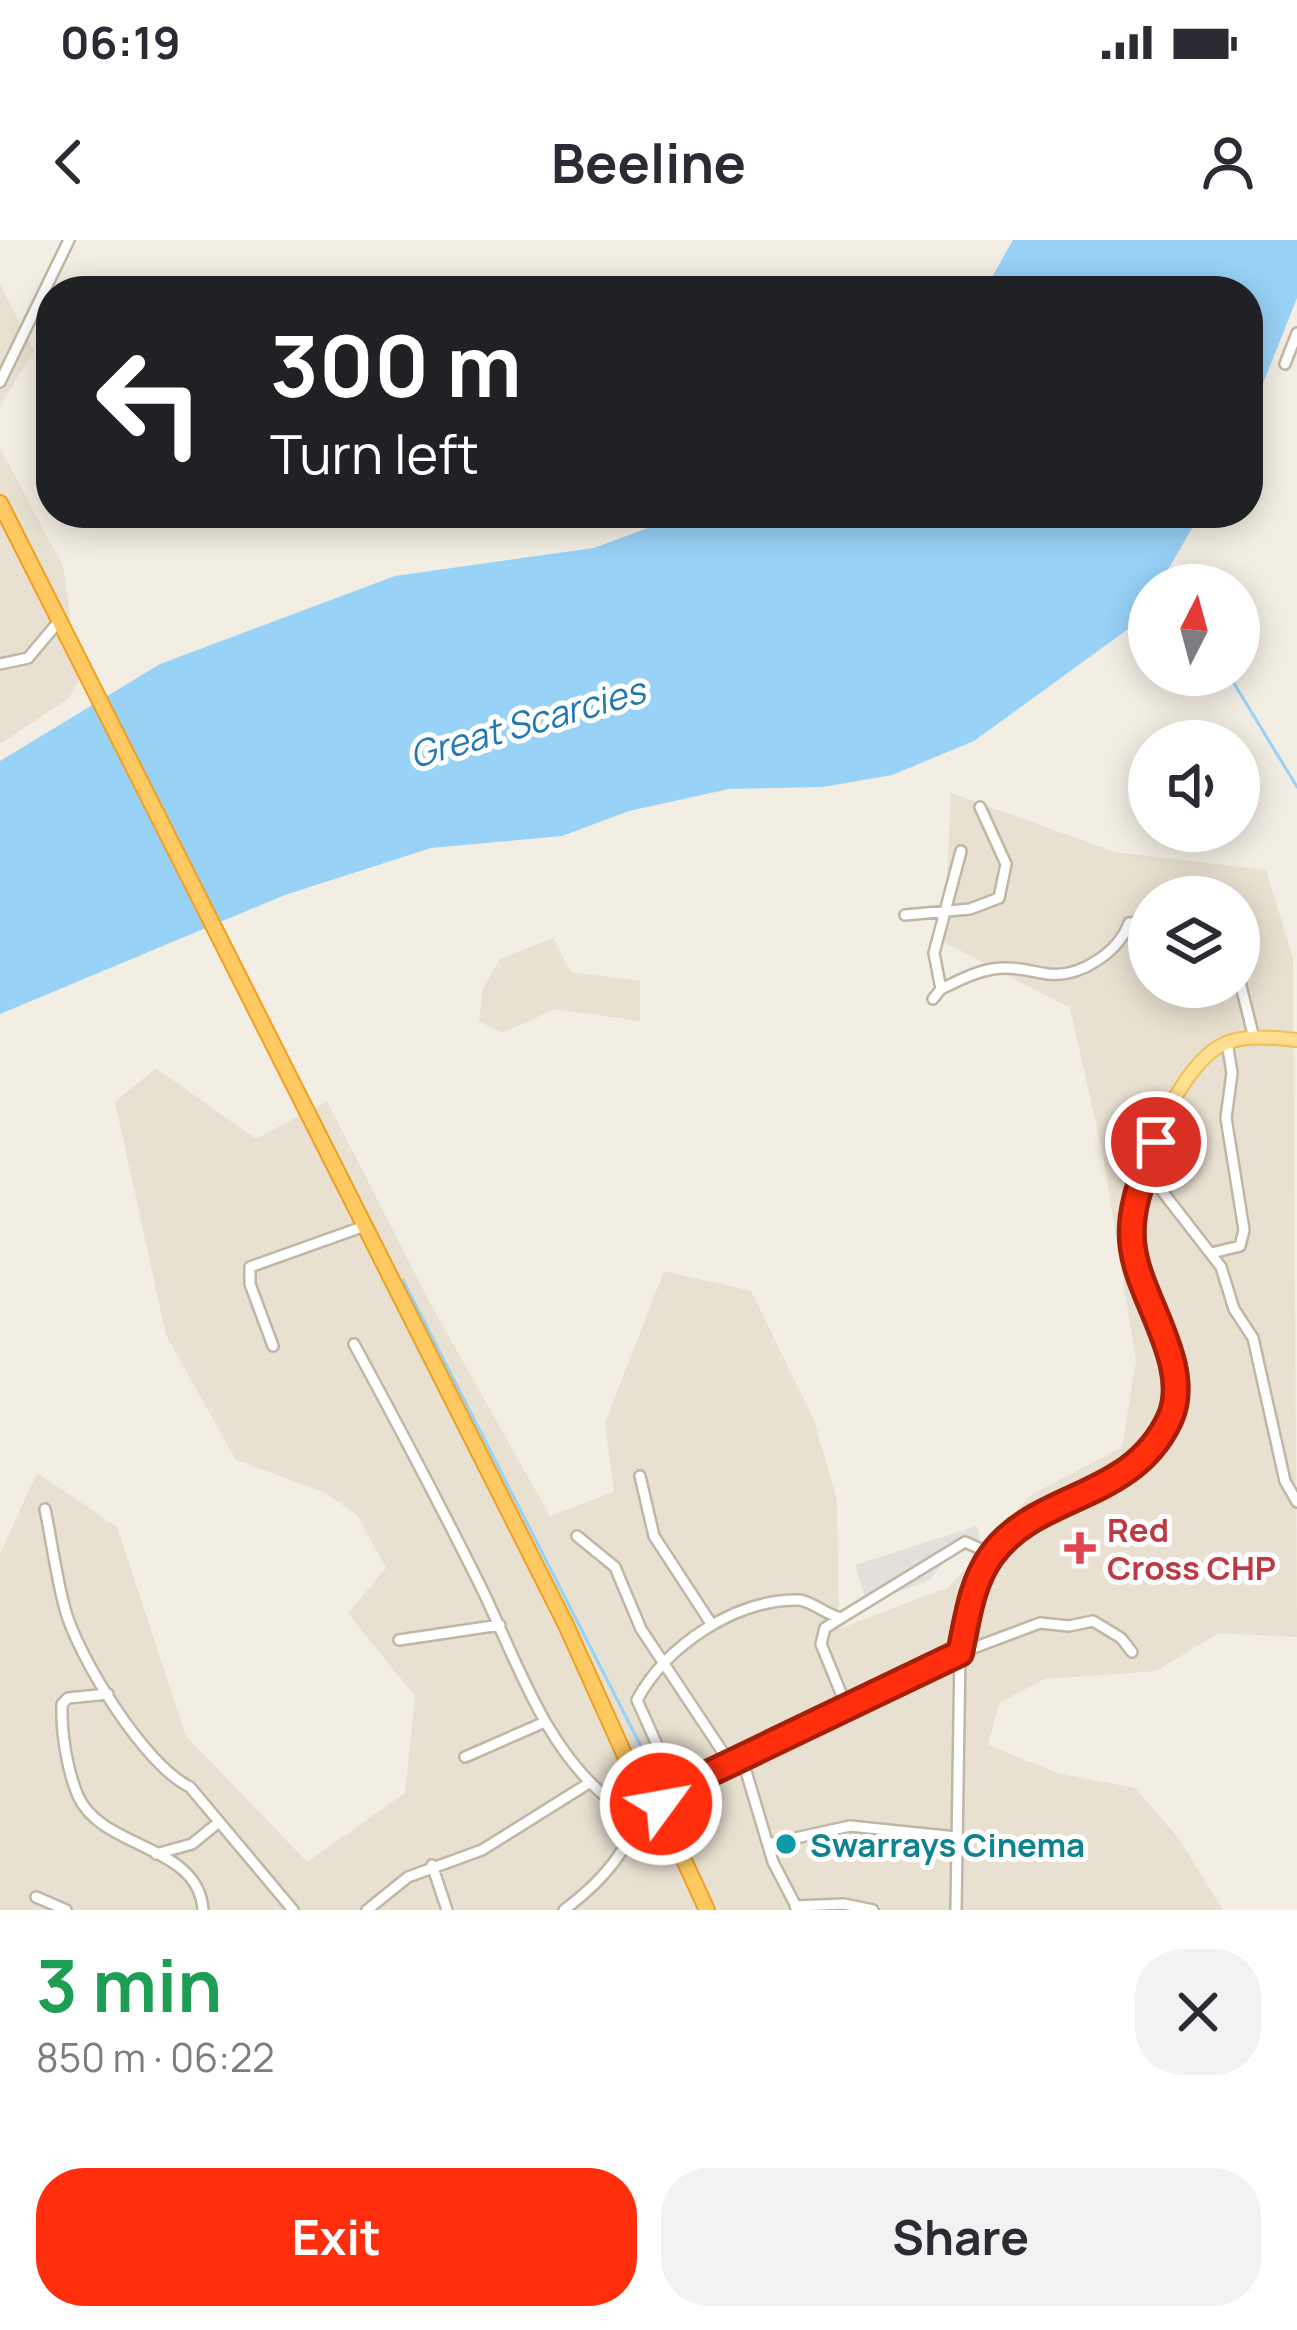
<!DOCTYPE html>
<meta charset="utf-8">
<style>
body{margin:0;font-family:Manrope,sans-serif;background:#f2f2f3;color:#2b2b33;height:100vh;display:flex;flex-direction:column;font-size:45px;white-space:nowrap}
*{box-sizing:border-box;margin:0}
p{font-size:39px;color:#7c7c81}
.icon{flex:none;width:66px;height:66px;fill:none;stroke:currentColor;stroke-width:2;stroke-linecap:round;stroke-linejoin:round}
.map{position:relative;height:1670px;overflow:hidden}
.sheet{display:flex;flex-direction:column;background:#fff;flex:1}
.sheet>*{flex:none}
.guide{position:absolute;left:36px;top:36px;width:1227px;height:252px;border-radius:48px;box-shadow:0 6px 30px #0003;background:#202124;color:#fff;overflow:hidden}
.needle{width:78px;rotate:6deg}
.fabs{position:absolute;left:1128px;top:324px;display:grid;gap:24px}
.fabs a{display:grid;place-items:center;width:132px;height:132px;border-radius:50%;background:#fff;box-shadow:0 6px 30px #0003;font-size:60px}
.pin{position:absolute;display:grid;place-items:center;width:102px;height:102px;color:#fff;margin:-51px;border:6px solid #fff;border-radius:50%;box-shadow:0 3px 12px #0007}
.me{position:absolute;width:132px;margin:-66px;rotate:58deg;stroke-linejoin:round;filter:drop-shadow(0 0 9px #0008)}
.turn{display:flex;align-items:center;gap:42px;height:252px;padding:0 36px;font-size:54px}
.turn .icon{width:156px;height:156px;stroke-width:2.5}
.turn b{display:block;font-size:84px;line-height:102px}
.round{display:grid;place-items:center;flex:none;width:126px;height:126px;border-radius:48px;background:#f2f2f3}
.headline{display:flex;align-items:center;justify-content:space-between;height:204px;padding:0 36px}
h1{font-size:72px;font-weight:700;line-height:90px;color:#1e9e55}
.cta{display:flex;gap:24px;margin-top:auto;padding:24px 36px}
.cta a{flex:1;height:138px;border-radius:48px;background:#ff2f0e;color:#fff;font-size:48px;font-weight:700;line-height:138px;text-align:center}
.cta a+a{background:#f2f2f3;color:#2b2b33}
.status{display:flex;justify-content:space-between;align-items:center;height:84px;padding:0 60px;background:#fff;direction:ltr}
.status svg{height:33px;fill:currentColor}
header{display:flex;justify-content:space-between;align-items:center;height:156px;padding:0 36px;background:#fff;font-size:54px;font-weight:700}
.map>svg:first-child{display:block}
</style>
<div class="status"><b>06:19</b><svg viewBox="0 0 49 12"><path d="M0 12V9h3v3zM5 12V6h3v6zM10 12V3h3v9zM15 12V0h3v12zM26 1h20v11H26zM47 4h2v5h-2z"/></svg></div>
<header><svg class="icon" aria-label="back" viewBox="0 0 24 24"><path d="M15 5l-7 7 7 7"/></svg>Beeline<svg class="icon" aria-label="person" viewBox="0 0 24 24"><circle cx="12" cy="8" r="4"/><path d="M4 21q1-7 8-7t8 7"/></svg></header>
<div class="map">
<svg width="1297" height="1670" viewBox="0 0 1297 1670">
<rect width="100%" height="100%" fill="#f3eee3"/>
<path fill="#e8e0d0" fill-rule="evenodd" d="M0,44L34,111L0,166Z
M0,208L63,326L79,440L69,458L0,504Z
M951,553L1115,612L1266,630L1293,718L1297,1397L1219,1393L1156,1431L1044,1439L999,1463L988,1505L1057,1533L1135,1548L1179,1599L1223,1670H0V1314L37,1233L117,1287L186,1496L307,1622L405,1553L415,1456L348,1373L386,1328L357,1275L324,1252L236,1220L166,1095L115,862L156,828L256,899L327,861L430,1063L550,1276L614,1252L605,1183L664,1031L751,1051L814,1180L837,1260L839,1389L949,1347L1031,1255L1122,1207L1136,1121L1103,915L1070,768L944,702ZM1149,657H1239V747H1149Z
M553,698L571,732L640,741V781L555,769L502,793L479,781L483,748L500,719Z"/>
<path fill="#e3e0dc" d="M977,1286L980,1300L947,1319L929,1340L867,1364L855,1325Z"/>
<path fill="#98d2f7" d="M1013,0H1297V58L1248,181V51H984Z
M688,273H1201L1159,345H1149V362L1135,384L974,501L892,535L823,547L729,549L629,571L562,596L431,608L285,655L0,774V521L160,424L395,336L594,308Z"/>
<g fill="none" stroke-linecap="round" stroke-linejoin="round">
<path stroke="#98d2f7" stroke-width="3" d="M1229,435L1297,547
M403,1040L648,1520L659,1540L669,1545"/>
<defs>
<path id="minor" d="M1285,124L1297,93
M0,142L69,0
M0,424L28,418L60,380
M905,675L970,669L999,658L1006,624L980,567
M1239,738L1254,798
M941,749C958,741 974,732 993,729C1014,726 1028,731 1048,734C1081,738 1119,711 1129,683L1149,681
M933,759L941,749L934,713L961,611
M1145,929L1221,1027L1234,1069L1253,1098L1285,1241L1297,1262
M1212,1013L1240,1006L1244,990L1226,878L1232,833L1227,802
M354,1104C397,1183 438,1261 478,1341C515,1415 543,1508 610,1560
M273,1106L250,1044V1027L362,987
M640,1236L654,1296L712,1385
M45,1269C52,1302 56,1336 65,1369C78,1417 145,1526 190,1547L293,1670
M577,1296L615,1327L641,1389L730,1523
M841,1378L825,1388L821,1404L847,1468
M399,1400L500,1385
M108,1454L68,1458L62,1464C61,1492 67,1530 78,1556C102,1610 199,1604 203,1670
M465,1517L545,1482
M742,1518L773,1622L798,1670
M675,1545L637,1460C666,1406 735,1359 799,1360C812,1361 826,1375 841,1378L965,1302L992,1314
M768,1604L850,1586L956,1597
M156,1614L192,1604L219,1582
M432,1625L447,1670
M36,1657L66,1670
M795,1666L844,1664L873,1670
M367,1670L408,1637L482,1610L589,1543
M564,1670C604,1640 628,1611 644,1564
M956,1670L960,1413L1040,1383L1069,1386L1093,1381L1121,1398L1132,1412"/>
<path id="major" d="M661,1561L960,1413C967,1381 971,1345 990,1317C1035,1251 1146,1260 1172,1172C1187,1120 1143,1063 1133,1014C1122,961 1174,826 1224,804C1246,794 1274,798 1297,800"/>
<path id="highway" d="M0,263L566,1385L644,1558
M643 1561a9 9 0 1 1 18 0a9 9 0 1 1-18 0Z
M659,1566L707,1670"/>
</defs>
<use href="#minor" stroke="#c0b6a5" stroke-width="14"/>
<use href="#major" stroke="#efbf55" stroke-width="16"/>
<use href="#highway" stroke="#eda024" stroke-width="18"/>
<use href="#minor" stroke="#fff" stroke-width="9"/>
<use href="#major" stroke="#ffde90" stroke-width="12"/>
<use href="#highway" stroke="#ffc962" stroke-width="14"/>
</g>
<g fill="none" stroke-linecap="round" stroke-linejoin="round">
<defs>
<path id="route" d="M661,1564L689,1543L960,1413C967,1381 971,1344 991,1316C1037,1251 1132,1262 1170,1178C1193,1126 1140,1060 1133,1009C1127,972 1143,936 1156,902"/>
</defs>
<use href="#route" stroke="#a61f09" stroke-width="30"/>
<use href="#route" stroke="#ff2f0e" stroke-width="21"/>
</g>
<path fill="#e0444e" stroke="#fff" stroke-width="4.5" d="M1074 1290h12v12h12v12h-12v12h-12v-12h-12v-12h12z"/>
<circle fill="#0f9aa8" stroke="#fff" stroke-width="4.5" cx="786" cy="1604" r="12"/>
<g text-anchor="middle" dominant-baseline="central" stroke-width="10" stroke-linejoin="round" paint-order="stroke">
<g font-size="33" font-weight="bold" fill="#be3a42" stroke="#fff" text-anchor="start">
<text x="1107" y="1289">Red<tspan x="1107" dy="38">Cross CHP</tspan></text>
</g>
<g font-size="33" font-weight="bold" fill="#0d838f" stroke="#fff" text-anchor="start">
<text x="810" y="1604">Swarrays Cinema</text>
</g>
<g font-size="36" font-style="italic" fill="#2178b2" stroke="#fff">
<text transform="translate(527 482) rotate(-16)">Great Scarcies</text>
</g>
</g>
</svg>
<div class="fabs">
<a><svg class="needle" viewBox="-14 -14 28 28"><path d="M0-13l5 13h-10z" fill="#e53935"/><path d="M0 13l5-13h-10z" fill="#7c7c81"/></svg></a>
<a><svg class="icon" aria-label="sound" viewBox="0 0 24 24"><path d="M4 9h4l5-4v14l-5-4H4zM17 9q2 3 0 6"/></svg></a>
<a><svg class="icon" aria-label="layers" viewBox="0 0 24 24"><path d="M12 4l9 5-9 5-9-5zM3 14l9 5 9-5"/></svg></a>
</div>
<div class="pin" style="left:1156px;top:902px;background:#d93025"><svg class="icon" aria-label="arrive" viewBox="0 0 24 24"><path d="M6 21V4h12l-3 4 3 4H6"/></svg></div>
<svg class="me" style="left:661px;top:1564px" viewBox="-20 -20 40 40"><circle r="17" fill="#ff2f0e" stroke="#fff" stroke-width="3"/><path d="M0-11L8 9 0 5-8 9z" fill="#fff"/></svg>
<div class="guide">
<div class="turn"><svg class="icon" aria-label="left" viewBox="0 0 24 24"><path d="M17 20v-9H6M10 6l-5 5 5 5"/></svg><div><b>300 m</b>Turn left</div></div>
</div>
</div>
<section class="sheet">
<div class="headline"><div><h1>3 min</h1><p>850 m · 06:22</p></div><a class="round"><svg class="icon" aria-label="close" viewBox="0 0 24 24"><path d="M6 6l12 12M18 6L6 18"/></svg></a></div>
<div class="cta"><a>Exit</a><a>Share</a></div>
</section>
